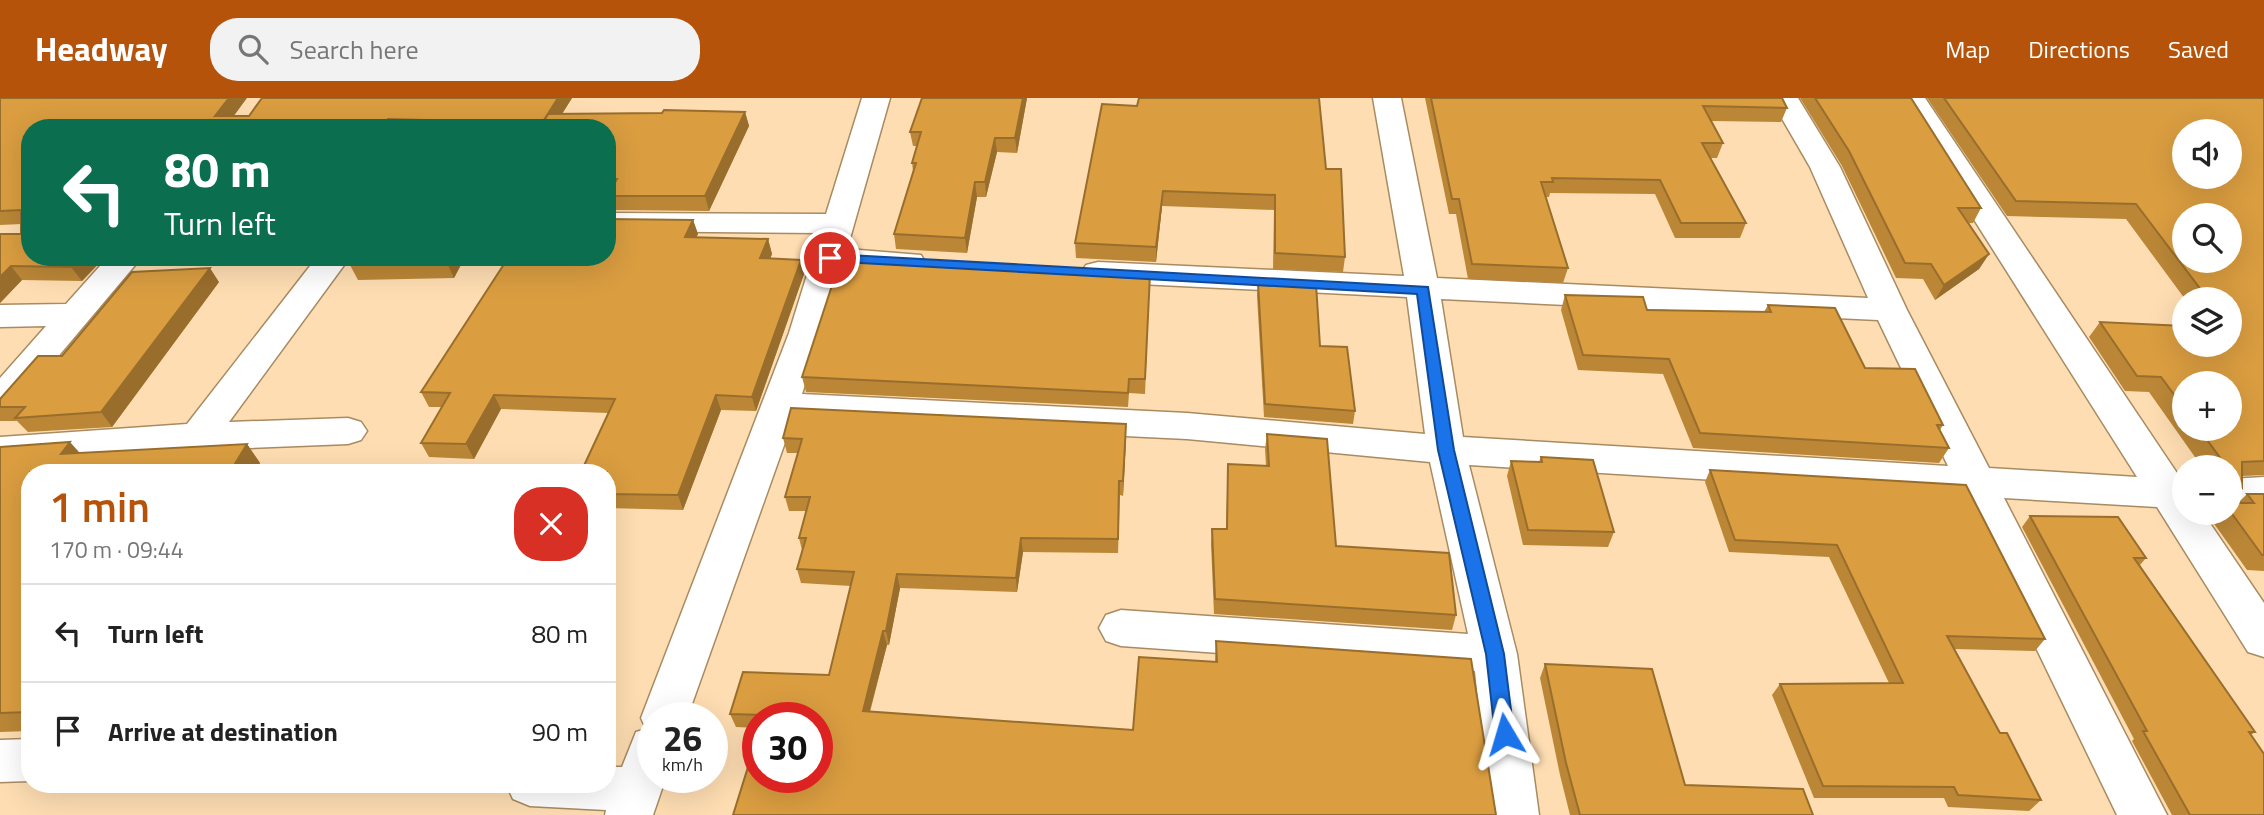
<!DOCTYPE html>
<meta charset="utf-8">
<style>
body{margin:0;font-family:"Titillium Web",sans-serif;background:#f2f2f2;color:#222;height:100vh;display:flex;flex-direction:column;font-size:26px;white-space:nowrap}
*{box-sizing:border-box;margin:0}
p{font-size:23px;color:#767676}
.icon{flex:none;width:38px;height:38px;fill:none;stroke:currentColor;stroke-width:2;stroke-linecap:round;stroke-linejoin:round}
.map{position:relative;flex:1;overflow:hidden}
.panel{position:absolute;left:21px;top:366px;width:595px;height:329px;display:flex;flex-direction:column;background:#fff;border-radius:28px;box-shadow:0 7px 28px #0002}
.panel>*{flex:none}
.guide{position:absolute;left:21px;top:21px;width:595px;height:147px;border-radius:28px;box-shadow:0 7px 28px #0002;background:#0b6e4f;color:#fff;overflow:hidden}
.buttons{position:absolute;left:2172px;top:21px;display:grid;gap:14px}
.buttons a{display:grid;place-items:center;width:70px;height:70px;border-radius:50%;background:#fff;box-shadow:0 7px 28px #0002;font-size:35px}
.speed{position:absolute;left:637px;top:604px;display:flex;gap:14px;font-size:35px;font-weight:700;text-align:center}
.speed>*{display:grid;place-content:center;width:91px;height:91px;border-radius:50%;background:#fff;box-shadow:0 7px 28px #0002;line-height:1}
.speed small{font-size:18px;font-weight:400}
.speed .limit{border:10px solid #d22;background:#fff;color:#111}
.pin{position:absolute;display:grid;place-items:center;width:60px;height:60px;color:#fff;margin:-30px;border:4px solid #fff;border-radius:50%;box-shadow:0 2px 7px #0007}
.me{position:absolute;width:77px;margin:-38px;rotate:353deg;stroke-linejoin:round;filter:drop-shadow(0 0 5px #0008)}
.turn{display:flex;align-items:center;gap:24px;height:147px;padding:0 28px;font-size:32px}
.turn .icon{width:91px;height:91px;stroke-width:2.5}
.turn b{display:block;font-size:49px;line-height:60px}
.round{display:grid;place-items:center;flex:none;width:74px;height:74px;border-radius:28px;background:#f2f2f2}
.head{display:flex;align-items:center;justify-content:space-between;height:119px;padding:0 28px}
h1{font-size:42px;font-weight:600;line-height:52px;color:#b45309}
ul{padding:0;list-style:none}
li{display:flex;align-items:center;gap:21px;height:98px;padding:0 28px;border-top:2px solid #e0e0e0}
li div{flex:1}
li b{display:block;font-size:26px}
li em{font-style:normal}
header{display:flex;align-items:center;gap:42px;box-sizing:border-box;height:98px;padding:0 35px;background:#b45309;color:#fff}
header strong{font-size:33px}
nav{display:flex;gap:38px;margin-inline-start:auto;font-size:24px}
.search{width:490px;height:63px;background:#f2f2f2;display:flex;align-items:center;gap:18px;box-sizing:border-box;padding:0 24px;border-radius:28px;color:#767676;font-size:26px}
.map>svg:first-child{display:block}
</style>
<header>
<strong>Headway</strong>
<div class="search"><svg class="icon" aria-label="search" viewBox="0 0 24 24"><circle cx="10" cy="10" r="6"/><path d="M15 15l6 6"/></svg>Search here</div>
<nav><a>Map</a><a>Directions</a><a>Saved</a></nav>
</header>
<div class="map">
<svg width="2264" height="717" viewBox="0 0 2264 717">
<rect width="100%" height="100%" fill="#feddb2"/>
<g fill="none" stroke-linecap="round" stroke-linejoin="round">
<defs>
<path id="minor" d="M862,0H890L847,151L921,157L925,164L921,171L909,174L842,171L802,296L1187,315L1425,336L1407,199L1098,184L1086,181L1081,174L1086,167L1098,164L1404,178L1373,0H1401L1437,180L1868,200L1810,69L1770,0H1798L1840,69L1907,212L1989,370L2137,379L1897,0H1925L2181,381H2184V415H2203L2264,505V559L2248,554L2157,409L2004,400L2167,717H2117L1962,397L1469,367L1517,556L1539,717H1489L1475,573L1121,548L1106,543L1099,530L1106,517L1121,512L1468,536L1430,364L1187,341L793,322L687,620H653V679H666L653,717H605L606,712L530,708L513,701L506,686H607V669H622L636,634L646,631L641,620L789,235L820,135L607,133V115L826,116ZM1441,201L1878,222L1948,368L1463,339Z
M108,159H142L13,312L0,316V280L46,228L0,229V207L66,206Z
M317,159H350L229,324L348,320L361,324L367,333L361,342L348,346L198,352L0,367V339L187,326Z
M2264,379V409H2230V381Z
M30,641V683L0,684V642Z"/>
</defs>
<use href="#minor" stroke="#a98b62" stroke-width="3"/>
<use href="#minor" fill="#fff" fill-rule="evenodd"/>
</g>
<path fill="#bb8737" fill-rule="evenodd" d="M0,0L233,18H249L262,0H572L562,16L745,14L749,28L709,113L612,112L607,99V30H30L105,159L82,183L22,182L0,205V136H21V126L0,127Z
M922,0H1027L1017,55L997,54L986,99H977L967,155L896,151L894,136L913,73L912,65L917,48H913L910,34Z
M1425,0H1782L1787,10L1781,24L1711,23L1723,45L1717,60H1711L1746,125L1740,140H1675L1655,96L1550,95L1549,99H1546L1568,170L1563,185L1468,181L1456,116H1449Z
M1800,0H1911L1981,110L1973,125H1968L1989,156L1979,171L1935,202L1923,181L1896,180L1842,68Z
M1927,0H2264V377L2242,378V389L2230,402V369H2202L2149,294L2125,293L2089,239L2100,224L2230,247V201H2185L2126,121L2007,118ZM2184,285L2230,331H2184Z
M1102,6L1326,71L1345,159L1343,174L1273,171L1274,112L1162,108L1156,164L1076,160L1075,145Z
M693,122L698,136L696,139L768,141L772,156L770,161L804,176L756,313L721,312L683,412L607,410L608,315L501,311L474,361L429,359L421,345L442,309H429L421,294L568,162Z
M355,159H465L454,180L358,182L350,167Z
M1150,176L1145,296L1129,295L1128,309L806,294L802,279Z
M219,184L112,329L28,334L17,323H0V301L62,258Z
M1258,185L1320,248L1355,313L1353,326L1264,319L1257,198Z
M1565,197L1647,212L1764,214L1768,207L1865,270L1943,327L1940,332L1949,350L1939,365L1693,350L1663,276L1578,272L1561,212Z
M1267,336L1336,448L1456,517L1452,532L1214,516L1211,446L1212,431H1226L1228,366L1266,368L1265,351Z
M783,340L1126,341L1123,398L1120,397L1118,455L1023,454L1017,494L900,490L889,547H887L870,614L1133,632L1215,563L1216,543L1496,717L817,620H758V630L736,629L730,616L829,577L851,488L801,485L797,471L802,452L799,440L806,413H789L785,399L798,355H787Z
M247,346L260,365L255,374H30V633L0,634V349L79,355Z
M1541,359L1614,434L1608,449L1523,447L1507,378L1511,363L1539,364Z
M1710,372L2045,541L2035,553L1954,551L2000,635L2041,702L2029,713L1948,709L1944,700H1814L1772,597L1780,586L1889,585L1829,459L1729,454L1705,384Z
M2247,396H2264V473L2247,472L2210,420L2215,415H2230V413Z
M2030,418L2146,460L2140,467L2255,634L2251,637L2264,717H2172L2132,643L2134,641L2022,429Z
M1545,566L1685,687L1813,717H1570L1560,677L1540,580Z"/>
<path fill="#996e2d" d="M229,0H247L225,30L215,18Z
M558,0H572L553,30L542,25Z
M1023,0H1027L1017,55L1015,40Z
M745,14L749,28L709,113L705,98Z
M388,21L392,30H381Z
M995,40L997,54L986,99L985,84Z
M975,84L977,99L967,155L965,140Z
M1163,93L1162,108L1156,164V149Z
M693,122L698,136L690,153L685,139Z
M768,141L772,156L764,175L760,160Z
M1989,156L1979,171L1935,202L1944,187Z
M81,159H105L82,183L71,169Z
M450,159H465L454,180L447,165Z
M801,162L804,176L756,313L752,299Z
M11,168L22,182L0,205V179Z
M210,170L219,184L112,329L101,314Z
M494,297L501,311L474,361L466,346Z
M716,297L721,312L683,412L678,397Z
M1126,326V341L1123,398V383Z
M70,344L87,363L61,356Z
M247,346L260,365L255,374H230Z
M1021,440L1023,454L1017,494L1016,480Z
M897,476L900,490L889,547L886,533Z
M883,533L887,547L866,627L863,613Z"/>
<path fill="#da9d40" stroke="#996e2d" stroke-width="2" fill-rule="evenodd" d="M0,0H229L215,18H249L262,0H558L542,25L388,21L381,30H30V159H81L71,169L11,168L0,179V136H21V112L0,113Z
M922,0H1023L1015,40H995L985,84H975L965,140L894,136L916,65H912L921,34H910Z
M1139,0H1319L1326,71H1341L1345,159L1275,155V97L1163,93L1156,149L1075,145L1102,6L1137,8Z
M1431,0H1782L1787,10L1703,8L1723,45H1702L1746,125H1681L1660,82L1552,80L1553,84H1541L1568,170L1472,166L1459,101H1452Z
M1815,0H1911L1981,110H1958L1989,156L1944,187L1931,166L1905,165L1849,53Z
M1944,0H2264V363L2242,364V389L2230,373V369H2227L2199,331H2230V285H2184V310L2161,279L2137,278L2100,224L2184,228V247H2230V201H2208L2136,106L2016,103ZM2184,33H2230V79H2184ZM2184,117H2230V163H2184Z
M664,12L745,14L705,98H607L617,81H607V30H540L548,16L662,15Z
M607,121L693,122L685,139L768,141L760,160L801,162L752,299L716,297L678,397L607,396V374H581L615,301L494,297L466,346L421,345L450,295L421,294L508,160L568,162L569,159H607Z
M355,159H450L447,165L350,167Z
M858,160L1150,176L1145,281H1129L1128,295L802,279L840,163L857,164Z
M210,170L101,314L15,320L25,309H0V301L38,258H62L132,174Z
M1258,185L1316,186L1320,248L1347,249L1355,313L1265,306Z
M1565,197L1643,199L1647,212L1771,214L1768,207L1835,210L1865,270L1915,271L1943,327H1937L1949,350L1700,335L1669,261L1583,257Z
M791,310L1126,326L1123,383H1119L1118,441L1021,440L1016,480L897,476L886,533H883L863,613L1133,632L1139,559L1217,564L1216,543L1471,561L1496,717H733L758,637V679H817V620H763L764,617L730,616L743,574L829,577L854,474L797,471L806,440H799L810,399H785L802,341L783,340Z
M1267,336L1327,341L1336,448L1449,455L1456,517L1215,501L1212,431H1227L1228,366L1269,368Z
M70,344L61,356L247,346L230,374H30V614L0,615V349Z
M1541,359L1593,362L1614,434L1528,432L1511,363L1542,364Z
M1710,372L1966,387L2045,541L1947,538L2000,635H2007L2041,702L1958,697L1954,689L1823,688L1780,586L1903,585L1837,447L1735,442Z
M2247,396H2264V457H2262L2230,413V405H2254Z
M2030,418L2118,419L2146,460H2134L2255,634H2249L2264,656V717H2190L2143,633H2147Z
M1545,566L1652,571L1685,687L1803,691L1813,717H1580L1566,665Z"/>
<path fill="#1a73e8" stroke="#114b97" stroke-width="2" d="M830,156L1428,189L1454,352L1504,556L1514,636L1511,642L1505,645L1498,642L1495,636L1486,556L1438,352L1417,196L825,163L823,160Z"/>
</svg>
<div class="buttons">
<a><svg class="icon" aria-label="sound" viewBox="0 0 24 24"><path d="M4 9h4l5-4v14l-5-4H4zM17 9q2 3 0 6"/></svg></a>
<a><svg class="icon" aria-label="search" viewBox="0 0 24 24"><circle cx="10" cy="10" r="6"/><path d="M15 15l6 6"/></svg></a>
<a><svg class="icon" aria-label="layers" viewBox="0 0 24 24"><path d="M12 4l9 5-9 5-9-5zM3 14l9 5 9-5"/></svg></a>
<a>+</a>
<a>−</a>
</div>
<div class="speed"><div>26<small>km/h</small></div><div class="limit">30</div></div>
<div class="pin" style="left:830px;top:160px;background:#d93025"><svg class="icon" aria-label="arrive" viewBox="0 0 24 24"><path d="M6 21V4h12l-3 4 3 4H6"/></svg></div>
<svg class="me" style="left:1505px;top:636px" viewBox="-20 -20 40 40"><path d="M0-17L14 15 0 8-14 15z" fill="#1a73e8" stroke="#fff" stroke-width="4"/></svg>
<div class="guide">
<div class="turn"><svg class="icon" aria-label="left" viewBox="0 0 24 24"><path d="M17 20v-9H6M10 6l-5 5 5 5"/></svg><div><b>80 m</b>Turn left</div></div>
</div>
<section class="panel">
<div class="head"><div><h1>1 min</h1><p>170 m · 09:44</p></div><a class="round" style="background:#d93025;color:#fff"><svg class="icon" aria-label="close" viewBox="0 0 24 24"><path d="M6 6l12 12M18 6L6 18"/></svg></a></div>
<ul>
<li><svg class="icon" aria-label="left" viewBox="0 0 24 24"><path d="M17 20v-9H6M10 6l-5 5 5 5"/></svg><div><b>Turn left</b></div><em>80 m</em></li>
<li><svg class="icon" aria-label="arrive" viewBox="0 0 24 24"><path d="M6 21V4h12l-3 4 3 4H6"/></svg><div><b>Arrive at destination</b></div><em>90 m</em></li>
</ul>
</section>
</div>
